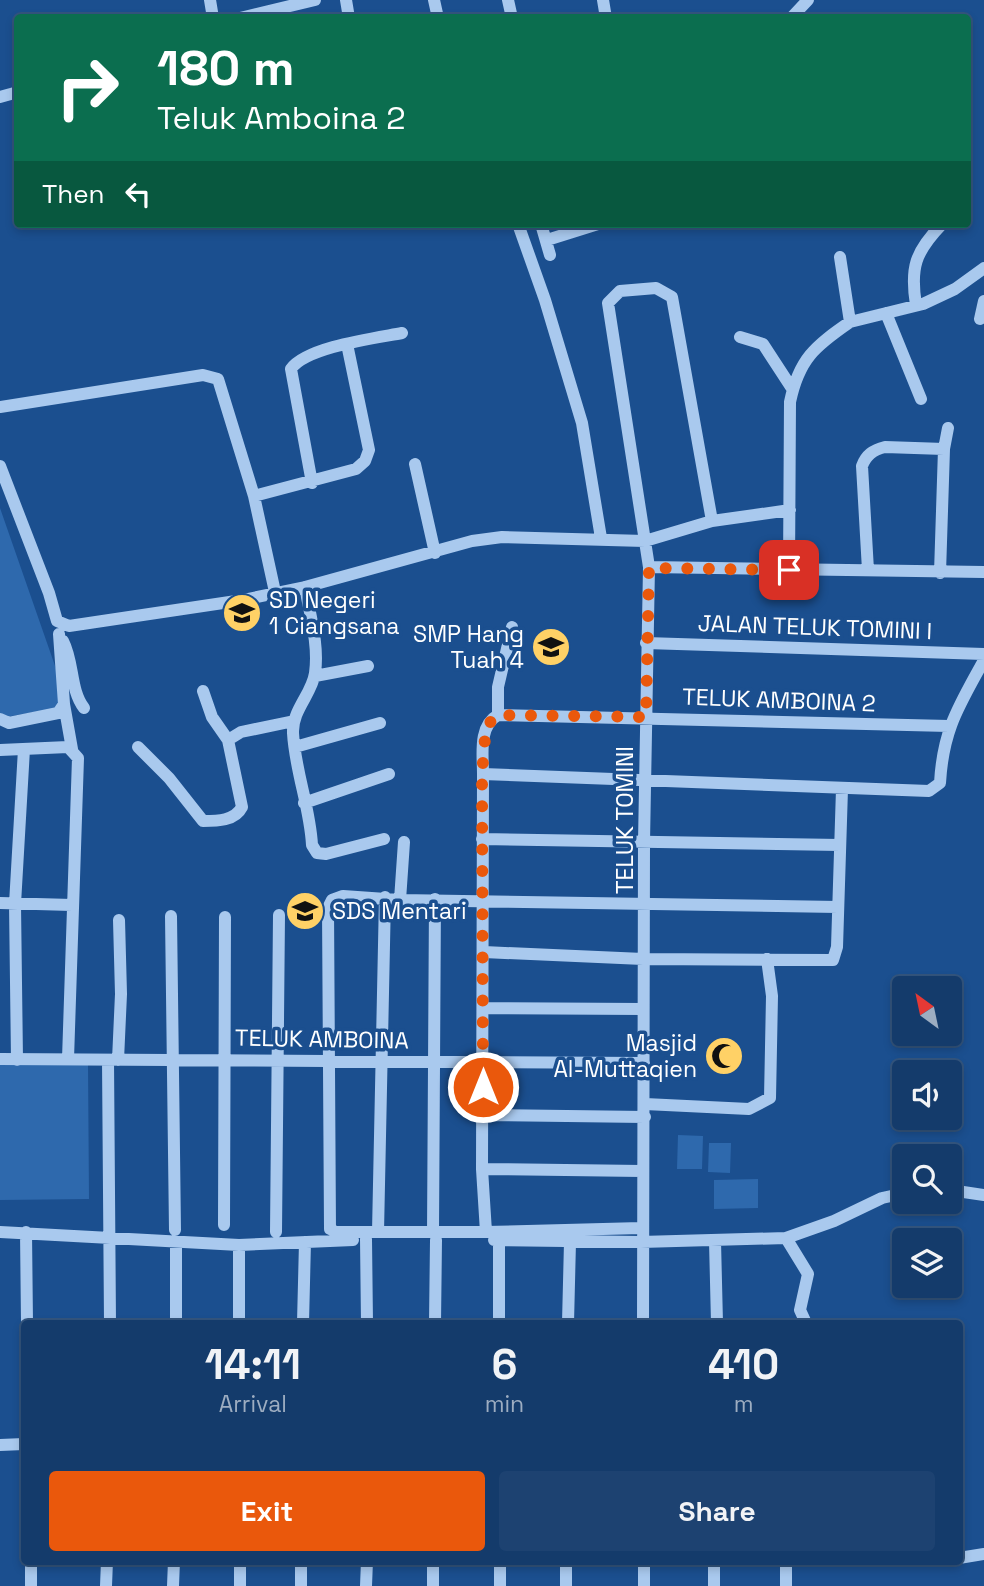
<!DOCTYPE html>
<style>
body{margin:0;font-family:"Space Grotesk",sans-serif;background:#1d4271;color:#f1f3f6;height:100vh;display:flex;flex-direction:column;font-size:26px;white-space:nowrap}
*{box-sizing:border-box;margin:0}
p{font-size:23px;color:#9dadc1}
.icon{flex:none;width:38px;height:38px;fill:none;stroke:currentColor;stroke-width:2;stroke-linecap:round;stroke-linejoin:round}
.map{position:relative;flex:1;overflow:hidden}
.details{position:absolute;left:21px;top:1320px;width:942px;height:245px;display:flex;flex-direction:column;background:#143b6b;border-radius:7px;box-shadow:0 4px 10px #0003,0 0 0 2px #33557e}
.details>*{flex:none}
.banner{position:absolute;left:14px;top:14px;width:957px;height:214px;border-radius:7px;box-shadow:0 4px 10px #0003,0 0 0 2px #33557e;background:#0b6e4f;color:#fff;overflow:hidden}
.needle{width:46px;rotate:327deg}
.buttons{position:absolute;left:892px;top:976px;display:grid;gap:14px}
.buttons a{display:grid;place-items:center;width:70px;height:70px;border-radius:7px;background:#143b6b;box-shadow:0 4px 10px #0003,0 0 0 2px #33557e;font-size:35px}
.pin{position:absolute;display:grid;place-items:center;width:60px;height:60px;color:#fff;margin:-30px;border-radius:14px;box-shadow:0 4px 10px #0006}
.me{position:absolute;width:77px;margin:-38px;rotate:0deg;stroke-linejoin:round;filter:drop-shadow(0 0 5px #0008)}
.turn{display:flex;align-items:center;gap:24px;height:147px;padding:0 28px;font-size:32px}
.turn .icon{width:91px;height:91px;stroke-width:2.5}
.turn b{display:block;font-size:49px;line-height:60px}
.then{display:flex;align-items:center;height:66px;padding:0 28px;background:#0003;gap:14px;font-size:26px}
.eta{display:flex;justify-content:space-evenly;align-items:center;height:119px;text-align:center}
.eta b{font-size:42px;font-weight:600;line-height:49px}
.primary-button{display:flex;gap:14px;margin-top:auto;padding:14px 28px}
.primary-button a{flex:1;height:80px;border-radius:7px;background:#ea580c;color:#fff;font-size:28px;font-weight:600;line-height:80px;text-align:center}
.primary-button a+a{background:#1d4271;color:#f1f3f6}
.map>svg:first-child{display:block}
</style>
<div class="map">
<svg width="984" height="1586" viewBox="0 0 984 1586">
<rect width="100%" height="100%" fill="#1b4f8f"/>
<path fill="#2e69ad" d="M0,508L69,706L0,718Z
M0,1063L88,1064L89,1199L0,1200Z
M678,1135L703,1136L702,1169H677Z
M709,1143H731L730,1173L708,1172Z
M758,1179V1208L714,1209V1180Z"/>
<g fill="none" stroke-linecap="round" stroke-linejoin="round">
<path stroke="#a9c9ee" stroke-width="12" d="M210,0L213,18
M346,0L349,18
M434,0L438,18
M508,0L512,18
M603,0L606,18
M240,18L315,0
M791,18L808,0
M0,97L18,92
M518,224L545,300L582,423L601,538
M541,224L550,255
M547,240L598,224
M916,305C910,268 915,252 942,224
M886,313L921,399
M980,319L984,301
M850,322L923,304L955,289L984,268
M740,337L763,344L793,390
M0,407L203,375L218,379L254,496L275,592
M415,464L435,553
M0,466L49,593L57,621L69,626L243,600L305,587L472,541L502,537L645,541L712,521L790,510
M312,483L291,369C306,347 376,338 402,333
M254,496L356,469L365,461L369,450L347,344
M649,567L608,303L620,291L656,288L672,297L712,521
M789,570L790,402C799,359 815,346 850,322L840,257
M868,570L862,466C866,455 873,450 885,447L944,449
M940,573L944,449L948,428
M305,587C310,615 319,645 315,673C312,694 292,710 293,733C295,771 310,807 312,845L317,853L326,854L384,839
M63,641C74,662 70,690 84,708
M646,643L984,654
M315,676L368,666
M203,691L212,717L228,740
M64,704L72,749
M498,715V687L512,627
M0,719L9,723L58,713L64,704L59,634
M138,747L169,778L203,821C217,821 235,821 242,807L228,740L241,732L294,721
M295,747L380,723
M0,750L68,747L78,758L68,1059
M483,774L929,791L940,783C943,729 959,706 984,660
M304,803L389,774
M482,839L840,845
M400,900L404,842
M0,903L72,905
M171,916L175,1230
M484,952L643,959L833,960L837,947L842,789
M484,1008L643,1009
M0,1059L644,1063
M17,1060L15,904L24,749
M108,1060L110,1323
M118,1060L121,994L119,920
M645,1104L749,1109L770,1098L772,996L767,959
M483,1115L645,1117
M482,1169L642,1171
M950,1190L984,1195
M224,1225L225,917
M641,1228L486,1232H336L330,1229L328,908L332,900L343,896L400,900L838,907
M0,1232L239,1245L353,1240
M26,1232L27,1323
M276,1232L279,915
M378,1232L385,897
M486,1232L482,1169L483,774C483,755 478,726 498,715L949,726
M433,1233L435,899
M786,1238L808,1274L800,1310L806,1323
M366,1239L367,1323
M494,1240L641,1242L786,1238L834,1221L882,1198L905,1193
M499,1240V1323
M715,1241L717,1323
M176,1243V1323
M239,1245V1323
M303,1323L305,1242
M435,1323L436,1240
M568,1323L570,1242
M643,1323L644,842L649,567L984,572
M0,1445L24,1444
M959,1558L984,1554
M31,1561V1586
M240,1561V1586
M566,1561V1586
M644,1561V1586
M714,1561V1586
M786,1561V1586
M106,1586L107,1561
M173,1586L174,1561
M301,1586V1561
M366,1586L367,1561
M433,1586V1561
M500,1586V1561"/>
</g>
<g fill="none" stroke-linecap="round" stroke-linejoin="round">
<path stroke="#ea580c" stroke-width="12" stroke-dasharray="0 21.6" d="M483,1087L482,774L486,726L498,715L646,717L649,568L789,570"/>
</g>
<defs>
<symbol id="school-disc" viewBox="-11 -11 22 22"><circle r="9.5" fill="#ffd166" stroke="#1b4f8f"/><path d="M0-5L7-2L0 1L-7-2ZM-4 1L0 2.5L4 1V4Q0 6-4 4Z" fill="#111"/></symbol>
<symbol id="mosque-disc" viewBox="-11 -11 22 22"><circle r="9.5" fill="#ffd166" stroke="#1b4f8f"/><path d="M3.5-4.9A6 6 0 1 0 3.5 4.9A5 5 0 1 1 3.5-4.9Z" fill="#111"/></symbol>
</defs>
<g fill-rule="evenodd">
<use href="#school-disc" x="220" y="591" width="44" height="44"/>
<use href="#school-disc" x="529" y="625" width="44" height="44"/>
<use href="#school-disc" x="283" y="889" width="44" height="44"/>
<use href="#mosque-disc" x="702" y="1034" width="44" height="44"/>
</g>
<g text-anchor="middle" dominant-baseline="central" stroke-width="7" stroke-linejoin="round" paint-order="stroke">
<g font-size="23" fill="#fff" stroke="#1b4f8f" text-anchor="start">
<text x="269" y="600">SD Negeri<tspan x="269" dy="26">1 Ciangsana</tspan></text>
<text x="524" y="634" text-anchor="end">SMP Hang<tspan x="524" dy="26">Tuah 4</tspan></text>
<text x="332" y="911">SDS Mentari</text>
<text x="697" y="1043" text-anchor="end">Masjid<tspan x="697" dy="26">Al-Muttaqien</tspan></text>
</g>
<g font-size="23" fill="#fff" stroke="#1b4f8f">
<text transform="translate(815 627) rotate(2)">JALAN TELUK TOMINI I</text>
<text transform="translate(779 700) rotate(2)">TELUK AMBOINA 2</text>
<text transform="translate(625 820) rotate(-90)">TELUK TOMINI</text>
<text transform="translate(322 1039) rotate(1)">TELUK AMBOINA</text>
</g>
</g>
</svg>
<div class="buttons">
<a><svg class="needle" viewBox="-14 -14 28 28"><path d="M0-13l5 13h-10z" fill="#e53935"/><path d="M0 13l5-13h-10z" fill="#9dadc1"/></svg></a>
<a><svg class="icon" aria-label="sound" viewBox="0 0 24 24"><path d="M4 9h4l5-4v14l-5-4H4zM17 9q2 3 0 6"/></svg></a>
<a><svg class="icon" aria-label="search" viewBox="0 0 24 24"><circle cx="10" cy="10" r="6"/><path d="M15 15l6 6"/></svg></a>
<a><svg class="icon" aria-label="layers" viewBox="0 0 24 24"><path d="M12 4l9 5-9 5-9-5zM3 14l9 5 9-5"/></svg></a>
</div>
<div class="pin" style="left:789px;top:570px;background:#d93025"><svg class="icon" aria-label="arrive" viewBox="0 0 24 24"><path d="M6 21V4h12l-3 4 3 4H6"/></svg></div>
<svg class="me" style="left:483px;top:1087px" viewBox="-20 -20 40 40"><circle r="17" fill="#ea580c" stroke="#fff" stroke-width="3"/><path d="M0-11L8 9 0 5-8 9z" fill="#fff"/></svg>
<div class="banner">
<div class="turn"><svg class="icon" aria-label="right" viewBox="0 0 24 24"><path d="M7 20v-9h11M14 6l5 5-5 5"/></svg><div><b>180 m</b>Teluk Amboina 2</div></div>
<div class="then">Then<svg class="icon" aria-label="left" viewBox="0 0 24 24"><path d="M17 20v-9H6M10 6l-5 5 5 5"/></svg></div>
</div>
<section class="details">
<div class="eta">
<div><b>14:11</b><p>Arrival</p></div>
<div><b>6</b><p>min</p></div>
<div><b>410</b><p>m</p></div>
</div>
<div class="primary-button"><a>Exit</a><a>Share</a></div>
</section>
</div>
